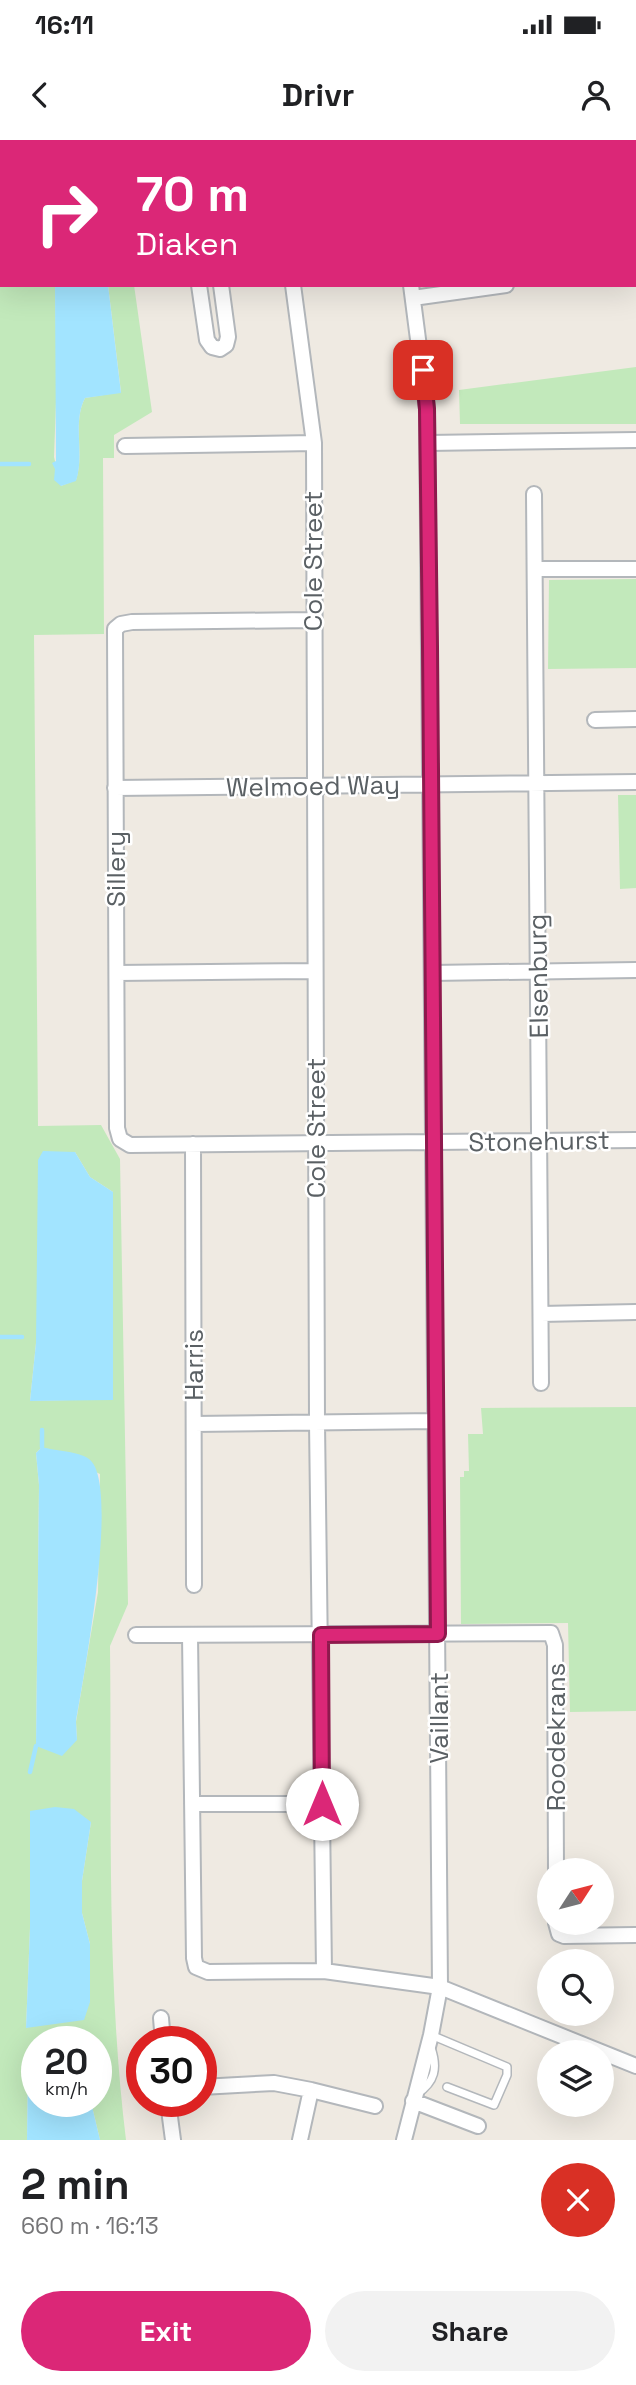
<!DOCTYPE html>
<meta charset="utf-8">
<style>
body{margin:0;font-family:"Space Grotesk",sans-serif;background:#f2f2f2;color:#202124;height:100vh;display:flex;flex-direction:column;font-size:26px;white-space:nowrap}
*{box-sizing:border-box;margin:0}
p{font-size:23px;color:#757577}
.icon{flex:none;width:38px;height:38px;fill:none;stroke:currentColor;stroke-width:2;stroke-linecap:round;stroke-linejoin:round}
.map{position:relative;height:2000px;overflow:hidden}
.sheet{display:flex;flex-direction:column;background:#fff;flex:1}
.sheet>*{flex:none}
.banner{position:absolute;left:0px;top:0px;width:637px;height:147px;box-shadow:0 7px 28px #0002;background:#db2777;color:#fff;overflow:hidden}
.needle{width:46px;rotate:54deg}
.tools{position:absolute;left:537px;top:1718px;display:grid;gap:14px}
.tools a{display:grid;place-items:center;width:77px;height:77px;border-radius:50%;background:#fff;box-shadow:0 7px 28px #0002;font-size:35px}
.speed{position:absolute;left:21px;top:1886px;display:flex;gap:14px;font-size:35px;font-weight:700;text-align:center}
.speed>*{display:grid;place-content:center;width:91px;height:91px;border-radius:50%;background:#fff;box-shadow:0 7px 28px #0002;line-height:1}
.speed small{font-size:18px;font-weight:400}
.speed .limit{border:10px solid #d22;background:#fff;color:#111}
.pin{position:absolute;display:grid;place-items:center;width:60px;height:60px;color:#fff;margin:-30px;border-radius:14px;box-shadow:0 4px 10px #0006}
.me{position:absolute;width:77px;margin:-38px;rotate:0deg;stroke-linejoin:round;filter:drop-shadow(0 0 5px #0008)}
.turn{display:flex;align-items:center;gap:24px;height:147px;padding:0 21px;font-size:32px}
.turn .icon{width:91px;height:91px;stroke-width:2.5}
.turn b{display:block;font-size:49px;line-height:60px}
.round{display:grid;place-items:center;flex:none;width:74px;height:74px;border-radius:37px;background:#f2f2f2}
.head{display:flex;align-items:center;justify-content:space-between;height:119px;padding:0 21px}
h1{font-size:42px;font-weight:800;line-height:52px}
.primary-button{display:flex;gap:14px;margin-top:auto;padding:14px 21px}
.primary-button a{flex:1;height:80px;border-radius:42px;background:#db2777;color:#fff;font-size:28px;font-weight:800;line-height:80px;text-align:center}
.primary-button a+a{background:#f2f2f2;color:#202124}
.status{display:flex;justify-content:space-between;align-items:center;height:49px;padding:0 35px;background:#fff;direction:ltr}
.status svg{height:19px;fill:currentColor}
header{display:flex;justify-content:space-between;align-items:center;height:91px;padding:0 21px;background:#fff;font-size:32px;font-weight:800}
.map>svg:first-child{display:block}
</style>
<div class="status"><b>16:11</b><svg viewBox="0 0 49 12"><path d="M0 12V9h3v3zM5 12V6h3v6zM10 12V3h3v9zM15 12V0h3v12zM26 1h20v11H26zM47 4h2v5h-2z"/></svg></div>
<header><svg class="icon" aria-label="back" viewBox="0 0 24 24"><path d="M15 5l-7 7 7 7"/></svg>Drivr<svg class="icon" aria-label="person" viewBox="0 0 24 24"><circle cx="12" cy="8" r="4"/><path d="M4 21q1-7 8-7t8 7"/></svg></header>
<div class="map">
<svg width="636" height="2000" viewBox="0 0 636 2000">
<rect width="100%" height="100%" fill="#efeae2"/>
<path fill="#c2e9bb" fill-rule="evenodd" d="M0,0H61L2,2V145H55L57,235L54,317L61,346L76,340C85,314 72,283 85,258L121,252L108,145H134L152,272L114,295V318H103L104,494L34,495L38,986L101,985L120,1019L128,1464L110,1506C112,1670 106,1837 126,2000H100L91,1962H96V1902H37V1921L28,1924L27,2000H0ZM75,1012L90,1037L113,1052V1259L30,1261L36,1203ZM42,1307L100,1334L98,1452L76,1582L77,1600L36,1606L39,1345L36,1313ZM30,1672L91,1682L82,1741V1773L90,1804V1862L26,1888L30,1788Z
M636,227V284H460L459,250Z
M636,439V528L548,529L549,440Z
M636,655V748L620,749L618,655Z
M636,1267V1571L570,1572L568,1483L461,1484L460,1337H464V1331H469L468,1294H483L481,1268Z"/>
<path fill="#a2e4ff" d="M55,145H108L121,253L85,258C72,283 85,314 76,341L61,346L54,340L55,329L52,323L56,321Z
M43,1011L75,1012L90,1037L113,1052V1260L30,1261L36,1203L38,1020Z
M42,1307C55,1311 78,1311 89,1319C121,1342 83,1540 76,1582L77,1600L62,1616L36,1606L39,1345L36,1313Z
M55,1667L74,1669L91,1682L82,1741V1773L90,1804V1862L84,1880L26,1888L30,1788V1671Z
M37,1921V1962H91L100,2000H27L28,1923Z"/>
<g fill="none" stroke-linecap="round" stroke-linejoin="round">
<path stroke="#a2e4ff" stroke-width="4.5" d="M0,324H29
M0,1197H22
M42,1290V1307
M30,1632L36,1606"/>
<defs>
<path id="lane" d="M431,1895L507,1927V1935L494,1965L447,1947
M417,1954C435,1942 438,1928 431,1908"/>
<path id="street" d="M186,0V2
M270,0V2
M392,0V2
M307,2L319,0
M635,127H636
M199,145L207,200L212,207L220,209L226,205L228,197L221,145
M293,145L314,303L317,1283L324,1831
M413,158L506,145
M428,303L636,300
M125,306L314,303
M534,354L541,1243
M535,429H636
M312,480L132,482L121,484L115,489L117,988L120,999L130,1005L636,1000
M595,580L636,579
M115,648L636,642
M117,833L315,831
M432,833L636,830
M193,1004L194,1445
M541,1174L636,1172
M194,1284L435,1281
M136,1495L551,1493L555,1505L556,1731
M190,1495L194,1818L196,1827L208,1832L324,1831L440,1847L636,1926
M192,1664H322
M556,1783L559,1794L564,1796L636,1795
M161,1878L163,1902
M201,1947L274,1943L311,1950L300,2000
M311,1950L375,1966
M413,1961L478,1986
M168,1962L173,2000
M404,2000L431,1895L440,1847L427,269L411,145"/>
</defs>
<use href="#lane" stroke="#b3b7bb" stroke-width="10"/>
<use href="#street" stroke="#b3b7bb" stroke-width="18"/>
<use href="#lane" stroke="#fff" stroke-width="7"/>
<use href="#street" stroke="#fff" stroke-width="14"/>
</g>
<g fill="none" stroke-linecap="round" stroke-linejoin="round">
<defs>
<path id="route" d="M322,1664L321,1495L438,1494L430,507L427,269L423,230"/>
</defs>
<use href="#route" stroke="#8e194d" stroke-width="18"/>
<use href="#route" stroke="#db2777" stroke-width="12"/>
</g>
<g text-anchor="middle" dominant-baseline="central" stroke-width="5" stroke-linejoin="round" paint-order="stroke">
<g font-size="26" fill="#5a6064" stroke="#fff">
<text transform="translate(313 421) rotate(-90)">Cole Street</text>
<text transform="translate(313 646) rotate(-1)">Welmoed Way</text>
<text transform="translate(116 729) rotate(-90)">Sillery</text>
<text transform="translate(538 836) rotate(-91)">Elsenburg</text>
<text transform="translate(316 988) rotate(-90)">Cole Street</text>
<text transform="translate(539 1001) rotate(-1)">Stonehurst</text>
<text transform="translate(194 1225) rotate(-90)">Harris</text>
<text transform="translate(439 1578) rotate(-90)">Vaillant</text>
<text transform="translate(556 1597) rotate(-90)">Roodekrans</text>
</g>
</g>
</svg>
<div class="tools">
<a><svg class="needle" viewBox="-14 -14 28 28"><path d="M0-13l5 13h-10z" fill="#e53935"/><path d="M0 13l5-13h-10z" fill="#757577"/></svg></a>
<a><svg class="icon" aria-label="search" viewBox="0 0 24 24"><circle cx="10" cy="10" r="6"/><path d="M15 15l6 6"/></svg></a>
<a><svg class="icon" aria-label="layers" viewBox="0 0 24 24"><path d="M12 4l9 5-9 5-9-5zM3 14l9 5 9-5"/></svg></a>
</div>
<div class="speed"><div>20<small>km/h</small></div><div class="limit">30</div></div>
<div class="pin" style="left:423px;top:230px;background:#d93025"><svg class="icon" aria-label="arrive" viewBox="0 0 24 24"><path d="M6 21V4h12l-3 4 3 4H6"/></svg></div>
<svg class="me" style="left:322px;top:1664px" viewBox="-20 -20 40 40"><circle r="19" fill="#fff"/><path d="M0-13L10 11 0 6-10 11z" fill="#db2777"/></svg>
<div class="banner">
<div class="turn"><svg class="icon" aria-label="right" viewBox="0 0 24 24"><path d="M7 20v-9h11M14 6l5 5-5 5"/></svg><div><b>70 m</b>Diaken</div></div>
</div>
</div>
<section class="sheet">
<div class="head"><div><h1>2 min</h1><p>660 m · 16:13</p></div><a class="round" style="background:#d93025;color:#fff"><svg class="icon" aria-label="close" viewBox="0 0 24 24"><path d="M6 6l12 12M18 6L6 18"/></svg></a></div>
<div class="primary-button"><a>Exit</a><a>Share</a></div>
</section>
